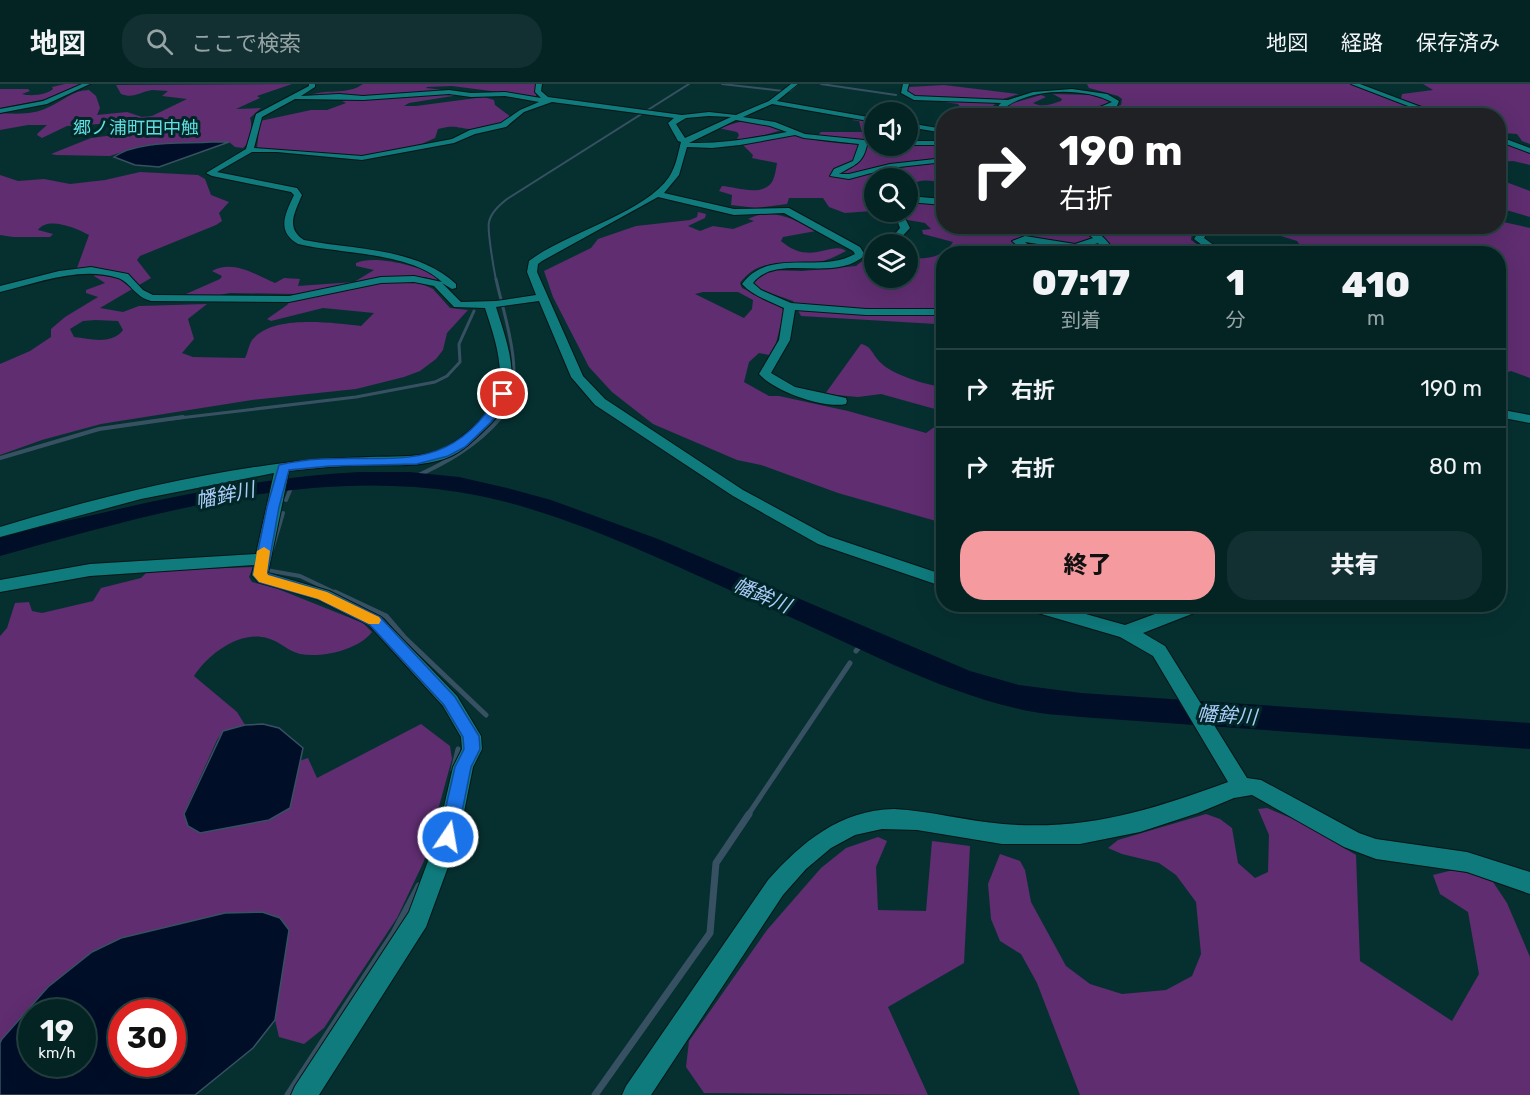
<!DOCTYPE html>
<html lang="ja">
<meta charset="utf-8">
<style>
body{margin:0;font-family:Rubik,"Noto Sans JP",sans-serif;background:#123031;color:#f1f3f6;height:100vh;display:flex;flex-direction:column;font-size:22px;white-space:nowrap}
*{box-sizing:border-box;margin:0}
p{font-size:20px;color:#97a4a6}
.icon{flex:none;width:33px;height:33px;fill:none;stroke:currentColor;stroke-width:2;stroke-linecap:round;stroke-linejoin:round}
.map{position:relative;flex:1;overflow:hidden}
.panel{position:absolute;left:936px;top:162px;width:570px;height:366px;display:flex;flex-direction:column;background:#042424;border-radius:24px;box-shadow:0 6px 24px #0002,0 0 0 2px #254141}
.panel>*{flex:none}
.banner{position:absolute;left:936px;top:24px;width:570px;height:126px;border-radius:24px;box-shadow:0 6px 24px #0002,0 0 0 2px #254141;background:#202124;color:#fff;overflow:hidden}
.tools{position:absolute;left:864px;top:18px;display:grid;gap:12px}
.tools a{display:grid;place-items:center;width:54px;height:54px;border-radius:50%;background:#042424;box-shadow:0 6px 24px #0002,0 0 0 2px #254141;font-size:30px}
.speed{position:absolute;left:18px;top:915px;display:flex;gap:12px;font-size:30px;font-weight:700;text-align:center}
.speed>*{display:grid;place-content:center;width:78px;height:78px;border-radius:50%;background:#042424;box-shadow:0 6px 24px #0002,0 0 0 2px #254141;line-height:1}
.speed small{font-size:15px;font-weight:400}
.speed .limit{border:9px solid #d22;background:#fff;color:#111}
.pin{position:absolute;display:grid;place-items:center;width:51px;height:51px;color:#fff;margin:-26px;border:3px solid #fff;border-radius:50%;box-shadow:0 2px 6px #0007}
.me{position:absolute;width:66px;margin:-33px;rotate:12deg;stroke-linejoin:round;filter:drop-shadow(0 0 4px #0008)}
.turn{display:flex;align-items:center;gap:21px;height:126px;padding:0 24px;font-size:27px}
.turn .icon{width:78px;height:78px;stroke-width:2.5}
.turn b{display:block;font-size:42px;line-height:51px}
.eta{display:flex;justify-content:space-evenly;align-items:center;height:102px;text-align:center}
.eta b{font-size:36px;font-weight:800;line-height:42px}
.button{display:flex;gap:12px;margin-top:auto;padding:12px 24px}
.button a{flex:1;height:69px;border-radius:24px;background:#f59b9f;color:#111;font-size:24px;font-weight:800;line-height:69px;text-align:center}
.button a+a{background:#123031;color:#f1f3f6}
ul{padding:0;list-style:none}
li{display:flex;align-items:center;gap:18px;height:78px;padding:0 24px;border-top:2px solid #254141}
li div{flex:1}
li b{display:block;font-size:22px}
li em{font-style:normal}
header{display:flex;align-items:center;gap:36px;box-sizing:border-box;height:84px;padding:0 30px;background:#042424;border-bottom:2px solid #254141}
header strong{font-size:28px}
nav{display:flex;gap:33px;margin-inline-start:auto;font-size:21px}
.search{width:420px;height:54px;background:#123031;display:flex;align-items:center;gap:15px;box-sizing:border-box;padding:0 21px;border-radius:24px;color:#97a4a6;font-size:22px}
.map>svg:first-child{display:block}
</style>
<header>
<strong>地図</strong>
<div class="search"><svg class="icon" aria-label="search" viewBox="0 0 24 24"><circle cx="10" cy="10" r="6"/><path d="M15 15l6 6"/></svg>ここで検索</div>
<nav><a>地図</a><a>経路</a><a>保存済み</a></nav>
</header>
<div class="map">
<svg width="1530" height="1011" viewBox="0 0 1530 1011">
<rect width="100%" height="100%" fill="#063030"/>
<path fill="#5f2d70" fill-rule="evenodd" d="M65,0H80L46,15L0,24V5H28L30,7L22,10C32,13 48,10 53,5L52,3Z
M292,0L257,12L260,14L236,25L261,24L250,34C253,43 251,58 243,64L235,63L229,58H211L141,62L110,72L56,71L51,70L91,54L114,51L115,45L111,41L115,39L67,42L42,54L37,51L38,49L47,41H28L0,46V29C16,30 34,31 49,23C63,17 73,6 89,6L96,12L100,24L97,31L127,28L142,33L152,32L187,15L162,12L168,7C163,7 157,6 152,6C139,8 134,15 121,10L116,1Z
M363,0H536V13L452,2L427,3L426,4L453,7L459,11L409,19L404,22H416L484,13L494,16L495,21L511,33C500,40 487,45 473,45C457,45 457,40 438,45L435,54L415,63L361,74L257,64L260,37L311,26H327L346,19L342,17L346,16L308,12C325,4 346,12 363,0Z
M1087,0H1351L1437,31L1210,32L1187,28L1162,32L1090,31L1121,21L1122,15L1118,12L1089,4Z
M1423,0H1530V60L1522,57L1517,50L1503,49L1506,53L1499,52L1498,32L1448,31L1401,15L1402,10L1433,6Z
M944,1L1019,10L1003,15L989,16L995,20L987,28L962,26L958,20C941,17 921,16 906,9L909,3Z
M1053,10L1096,11L1113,19C1089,32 1056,31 1029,31L1032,26L1006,21L1041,11L1046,13L1033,19C1042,24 1052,20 1061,17L1062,15Z
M857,34L874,37V57L818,51L821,48H862L859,37L852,36Z
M743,37L771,42L782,46L743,57L737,55L739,51L737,48L718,44Z
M793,51C843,65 894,60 943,60V99C930,96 919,94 908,103V94H874V128H908V108L916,116L943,119L944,142L995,143L1025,150L1026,146L1046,150L1058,142L1201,143L1192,149L1191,156L1209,169H1165L1118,163L1109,170H944L943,243L936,240L801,232L793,217L761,206L753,200L756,194L771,186L802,187L856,182L865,175L874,173V194H908V174C925,175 942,175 953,158L923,150L922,146L931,145L925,139L885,132L872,127L845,129L829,123L823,114H789L787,120L756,124L731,121L732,111L719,107L722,102C736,103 762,113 772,98C775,93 776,85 777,79L752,74L753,71L742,60Z
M1498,55L1530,70V81L1513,77L1499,78Z
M140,88L198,91L205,95L211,111L229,118L219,129L222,137L216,141L140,172L137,176L151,194L100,224L123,228L139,222L207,220L188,235L194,255L182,269L193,273L245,274C249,267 248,259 255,253C277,231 332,239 361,242L374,229L323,224L271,237L267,235L287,221L296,210L230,209L209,213L186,210L220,195L222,192L212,187C233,175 256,191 275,199L284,194L300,195L298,202L354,198L374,186L356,182V179C375,170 422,183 440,193L436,196L425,193L418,198L433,205L450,224L468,226L447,249L443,266L436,275L420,287L404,293L356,305L252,316L101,340L42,356L0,371V280L30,267L51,253V245L65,233L98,213L86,209V206L105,199L94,192L96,185L77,184L89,151C76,144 48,132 38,146L53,150L50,153H13L0,151V91L18,97L44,95L70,100L105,96ZM95,236L118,237L123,246C112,261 90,255 74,253L70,245L83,237Z
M1498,95L1530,107V133L1499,124Z
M698,128L706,130L705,134L688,142L700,147L713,142L733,145L754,137L748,135C773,123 793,135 816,147L783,153L781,157C811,183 831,156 846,167C838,171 829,176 819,178C789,185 762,169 740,199L742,204L781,222L784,228L776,259L769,271L759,269L749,278L744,298L769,312H779L848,327L926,349L940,339L942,327L881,310L858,313L825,310L861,260C873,263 872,271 881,279C893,291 926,301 943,303V439L838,409L761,381L737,376L653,340L612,308L589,283L553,213L544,187L591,164L598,155L636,142L690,136L697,133ZM703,208H738L753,216L752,225L744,234L695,210Z
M1499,137L1530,144V294L1511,287L1499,291L1498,170H1350L1317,163L1299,169L1280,167L1296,164L1300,161L1297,157L1259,145V143L1498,142Z
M253,483L249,493L252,498L278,505L363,539L372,548C358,566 323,574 300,570C288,567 279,557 267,554C240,546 208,570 194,592L237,628L245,641L223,647L217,656L184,729L188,742L290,724L299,677L308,674L317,694L421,640L450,662L452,675L424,777L397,834L324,944L304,960L279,953L275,936L289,846L225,829L121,854L92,868L48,903L0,959V552L7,544L15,519L29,518L32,527L42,529L93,517L101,504L141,494L148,487Z
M1079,521H1159C1131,531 1108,528 1079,521Z
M1267,724L1298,737L1356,771L1360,877L1452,937L1479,890L1468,828L1440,810L1433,791L1453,786L1477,791L1493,798L1507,819L1530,873V1011H1080L1037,899L1021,870L1000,857L991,835L988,800L1000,770L1020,777L1025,786L1031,818L1066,882L1090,900L1122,910L1166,906L1192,892L1201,870L1196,818L1176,791L1159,779L1122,770L1108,764L1118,756L1206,730L1220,735L1232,744L1238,779L1255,794L1268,788L1269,751L1258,725Z
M878,753L887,757L876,783L878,826L926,827L932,757L970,762L964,879L888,923L928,1011L704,1009L686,983L689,957L767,846L821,784L846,764Z"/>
<path fill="#000e28" stroke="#375163" stroke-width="1.5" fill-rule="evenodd" d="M211,58H229L159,83L135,81L114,73C137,56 184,60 211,58Z
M263,640L279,644L303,664L290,724L269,736L200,749L188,742L184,730L223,647L245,641Z
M262,828L280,834L289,846L275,936L253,964L195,1011H0V959L2,955L48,903L92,868L121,854L225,829ZM82,928V980H32V928ZM172,928V980H122V928Z"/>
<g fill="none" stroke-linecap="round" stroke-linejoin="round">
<path stroke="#375163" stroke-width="2" d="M722,0L783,7
M821,0L896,11
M790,7L798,0
M496,196C494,186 487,146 489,138C491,128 500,121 507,115L689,0"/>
<path stroke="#375163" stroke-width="3" d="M496,195C505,237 529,296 500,335
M171,335L356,313L435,298L447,292L460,278L459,260L474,227"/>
<path stroke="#375163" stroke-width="4" d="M0,374L99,345L183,333
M410,395C444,380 477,362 501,333
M286,416L293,399
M272,466L283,429
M267,482L266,486L300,492L338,510"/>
<path stroke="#375163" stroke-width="5" d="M335,508L386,532L404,553L486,631
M856,567L866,554
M453,686L458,665
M748,731L850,579"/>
<path stroke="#375163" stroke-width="7" d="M288,1011L394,849L419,802
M595,1011L710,849L716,779L749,730"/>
<path fill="#000e28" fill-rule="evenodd" d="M359,388H409L459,393L507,404L551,416L658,455L970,587L1019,601L1081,609L1530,639V665L1081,633C1060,631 1039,630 1019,625C932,605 853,560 772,525C676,483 562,424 458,408C305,384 146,431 0,472V454C35,443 71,436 106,428C190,408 273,393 359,388Z"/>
<defs>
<path id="minor" d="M82,0H90L47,20L0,29V25L43,17Z
M309,0H315V3L301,12L339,10L363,12L449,6L471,9L505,8L541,14L535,8L536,0H542L541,7L548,13L682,31L709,28L736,31L769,17L791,0H798L777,17L874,34V38L772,20L743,33L775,38L805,50L874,57V61H867C863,80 854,81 839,90H849L890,80L944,74V78L890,84L849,95L830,92L834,85L853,77L859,60L804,54L795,51L740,61L712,64L687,63L679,91L664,109L734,125L789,124L860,163L865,171C834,200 777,168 753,199L761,206L791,219L866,225H944V231H866L795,226L790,256L771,289L795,303L846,314L847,317L846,320C823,325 774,307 759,290L779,256L784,224C769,217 753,212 742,200C769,163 819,190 855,170L853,167L784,129L734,131L658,113L542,177L538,180L537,188L583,292L605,315L743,406L828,452L944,491V503L818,460L733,412L595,321L571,293L539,217L496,223C511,271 526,307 485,345C474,356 463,367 449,373C422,384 390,381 362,381C338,382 314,384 289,387L268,489L329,507L381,533L457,612L481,652L482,665L473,683L459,753L426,843L319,1011H291L295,1002L409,828L437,753L453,683L462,665L461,653L443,622L369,541L317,515L258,498L252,491L254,481L90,492L0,508V496L90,480L256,470L274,389L141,415L0,453V443C92,415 188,391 284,379C312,375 341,374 370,373C392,372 416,374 438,367C453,362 485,336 493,321C509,293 494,252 485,224L454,223L434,202L414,198L381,199L289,218L151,217C135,213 129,197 118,194C79,182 38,199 0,208V202L59,187L91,183L128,190L143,206L153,211L289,212L381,193L414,192L442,198C411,168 339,170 298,160C276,147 285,130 294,111L291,108L212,92L206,89L246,65L256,30L309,2ZM449,10L471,13L505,12L539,18L520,26L501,39L470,46L452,55L362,72L254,64L262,33L295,15L363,16ZM552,18L674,34L668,39L678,57L681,58C678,69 676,83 669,93C645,129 565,149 529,177L527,188L536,211L496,217L461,218L442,199L452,205L456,204V200C416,163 354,166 304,156C285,144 295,128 302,111L297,104L217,88L252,68H277L362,76L454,59L475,50L506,43L524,28ZM709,32L731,33L685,54L676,40L686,34ZM736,36L770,42L787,48C754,54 722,60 689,59Z
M903,0H909L907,7L915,12L1008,16L1033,8L1072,5L1107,10L1119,17L1117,22L1090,32H1078L1112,18C1081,2 1024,4 998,29V32H991L992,28L1001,19L914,16L901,9Z
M1351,0H1360L1445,32H1434Z
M908,39L944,45V49L908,43Z
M1498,52L1530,64V69L1498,57Z
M908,57H944V61H908Z
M908,112L944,115V121L908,118Z
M894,128H902L910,144L895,160H886L900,144Z
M1077,142C1096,142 1106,155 1117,170H1106L1098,159L1076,166L1025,158L1039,170H1027L1012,157L1025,152L1075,160L1093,154Z
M1212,142H1254L1207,149L1204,154L1226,170H1214L1194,155L1201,144Z
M1498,325L1530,331V339L1498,333Z
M1019,520H1050L1125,541L1182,520H1209L1207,524L1143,549L1165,562L1247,694L1261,696L1359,749L1376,755L1467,768L1530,788V810L1467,788L1376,775L1344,763L1252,711L1234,714L1198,729L1140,748L1080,760H1002L917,746L882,745L855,751L831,764L806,785L783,811L651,1011H622L626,1002L768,796C802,758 840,726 894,725C931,727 967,737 1003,740C1086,747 1152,726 1228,698L1153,572L1120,553L1021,524Z"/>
</defs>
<use href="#minor" stroke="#061515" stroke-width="2"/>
<use href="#minor" fill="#0f7b7d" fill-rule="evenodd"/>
</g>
<path fill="#1a73e8" stroke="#114b97" stroke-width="1.5" d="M503,307L508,310L504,321L491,338L465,363L448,372L417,380L330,382L289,386L279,423L267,490L327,508L380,533L455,613L479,652L480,665L471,683L457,753L454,759L448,761L442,759L439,753L455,683L464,665L463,653L444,621L370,541L318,515L259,498L253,491L267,423L279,381C369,359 443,408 500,308Z"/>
<path fill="#f59e0b" d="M264,463L270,467L267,489L268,491L327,508L379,533L381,536L379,540H369L318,515L259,498L253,491L257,467Z"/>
<g text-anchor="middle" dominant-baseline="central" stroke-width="6" stroke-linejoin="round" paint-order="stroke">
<g font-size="18" fill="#63dde0" stroke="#002627">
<text x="136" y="44">郷ノ浦町田中触</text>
</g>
<g font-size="20" font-style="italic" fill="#acccf8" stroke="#002627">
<text transform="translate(225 411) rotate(-12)">幡鉾川</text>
<text transform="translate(762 511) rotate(23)">幡鉾川</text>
<text transform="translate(1227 631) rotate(4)">幡鉾川</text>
</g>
</g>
</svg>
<div class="tools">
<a><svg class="icon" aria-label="sound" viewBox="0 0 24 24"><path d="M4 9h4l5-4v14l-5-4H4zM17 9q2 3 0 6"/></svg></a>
<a><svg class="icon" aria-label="search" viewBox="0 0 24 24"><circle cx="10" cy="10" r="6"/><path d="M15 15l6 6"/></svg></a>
<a><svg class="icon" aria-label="layers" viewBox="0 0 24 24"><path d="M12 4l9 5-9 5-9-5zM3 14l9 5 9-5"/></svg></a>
</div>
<div class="speed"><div>19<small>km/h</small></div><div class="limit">30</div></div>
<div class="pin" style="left:503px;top:310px;background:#d93025"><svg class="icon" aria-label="arrive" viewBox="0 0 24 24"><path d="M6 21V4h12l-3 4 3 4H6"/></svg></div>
<svg class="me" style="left:448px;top:753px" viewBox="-20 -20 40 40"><circle r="17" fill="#1a73e8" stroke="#fff" stroke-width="3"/><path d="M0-11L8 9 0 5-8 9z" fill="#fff"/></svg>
<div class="banner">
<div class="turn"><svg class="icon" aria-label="right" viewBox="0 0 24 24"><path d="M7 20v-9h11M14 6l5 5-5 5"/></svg><div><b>190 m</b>右折</div></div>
</div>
<section class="panel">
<div class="eta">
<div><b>07:17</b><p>到着</p></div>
<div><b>1</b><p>分</p></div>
<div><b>410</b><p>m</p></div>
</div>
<ul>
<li><svg class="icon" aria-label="right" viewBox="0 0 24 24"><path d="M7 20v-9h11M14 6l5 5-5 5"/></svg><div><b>右折</b></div><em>190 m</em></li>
<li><svg class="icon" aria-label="right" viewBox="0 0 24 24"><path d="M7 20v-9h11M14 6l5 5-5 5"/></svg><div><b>右折</b></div><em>80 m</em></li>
</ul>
<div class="button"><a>終了</a><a>共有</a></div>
</section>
</div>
